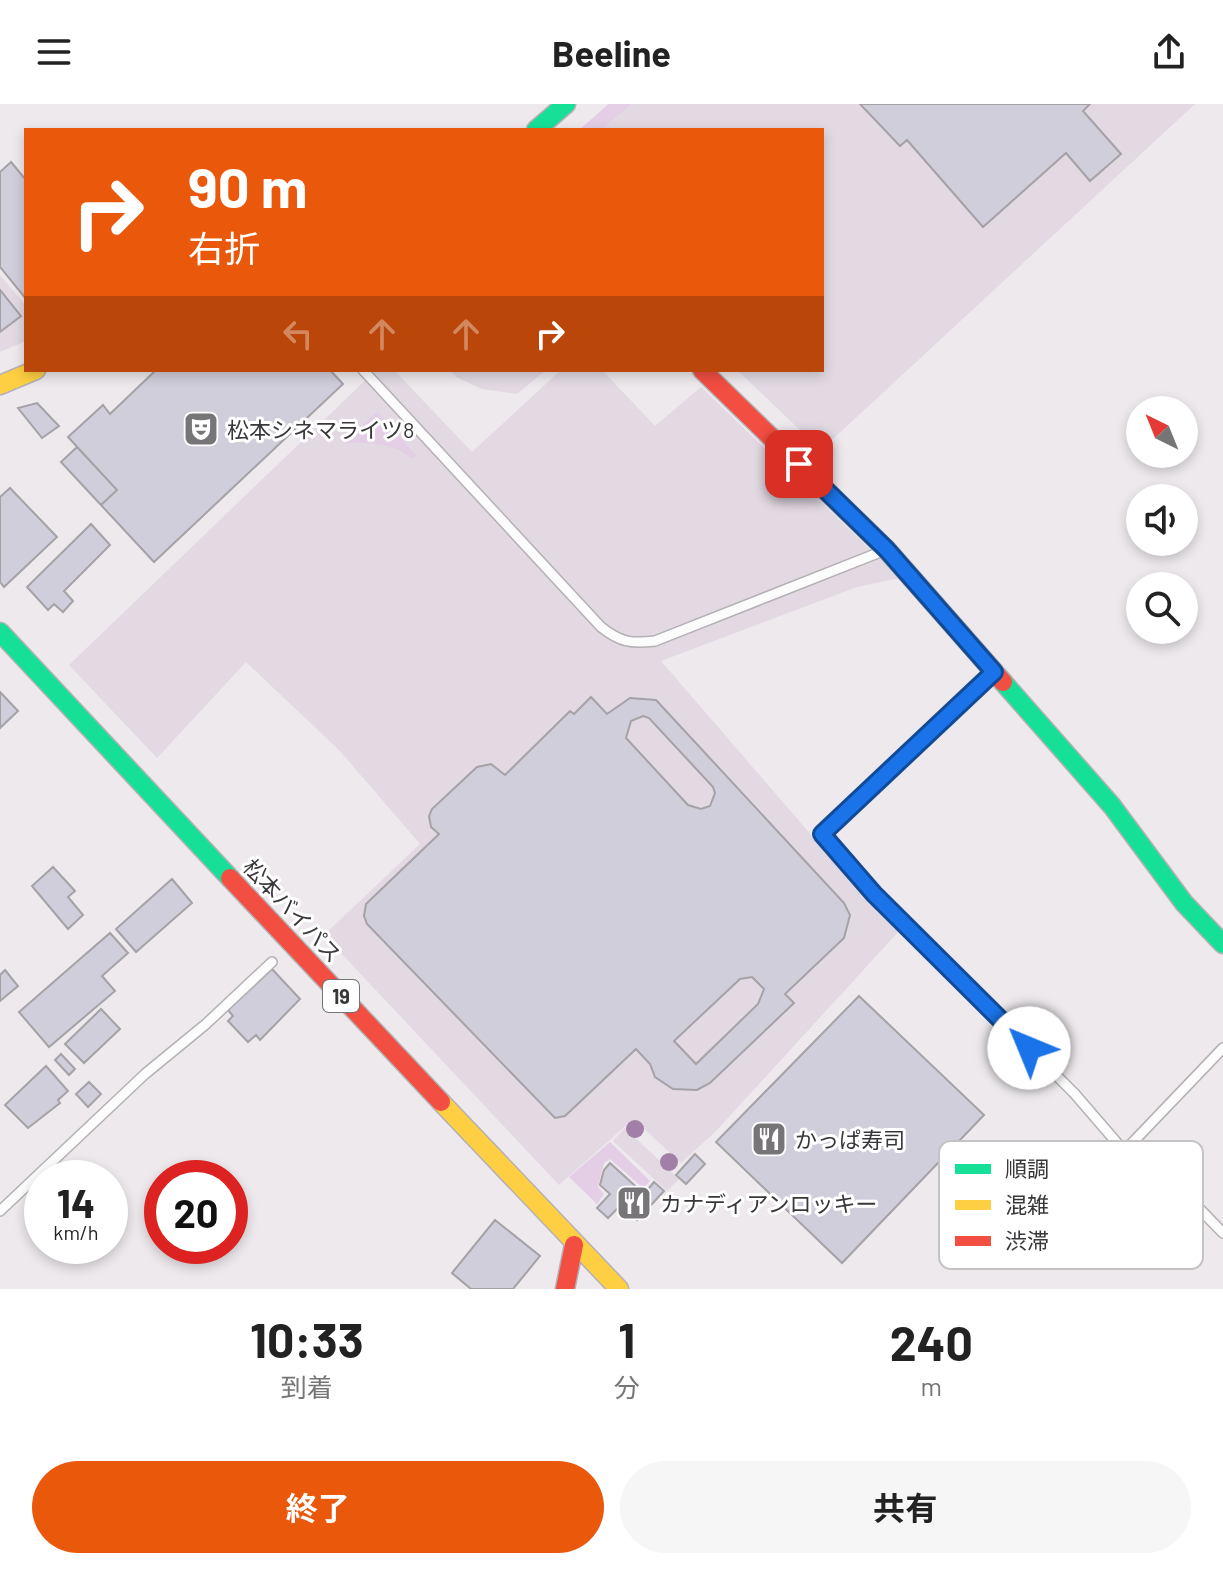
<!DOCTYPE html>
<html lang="ja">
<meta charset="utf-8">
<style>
body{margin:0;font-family:Barlow,"Noto Sans JP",sans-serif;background:#f6f6f6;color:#222;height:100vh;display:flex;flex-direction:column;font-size:30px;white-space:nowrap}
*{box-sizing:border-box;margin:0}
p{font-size:26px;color:#767676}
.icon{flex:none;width:44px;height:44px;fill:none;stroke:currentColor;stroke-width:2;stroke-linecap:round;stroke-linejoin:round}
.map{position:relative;height:1185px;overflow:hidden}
.sheet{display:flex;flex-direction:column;background:#fff;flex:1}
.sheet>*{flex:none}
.hud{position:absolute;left:24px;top:24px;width:800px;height:244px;border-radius:0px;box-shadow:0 4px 12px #0003;background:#ea580c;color:#fff;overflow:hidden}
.needle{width:52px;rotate:317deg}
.tools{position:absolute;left:1126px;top:292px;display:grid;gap:16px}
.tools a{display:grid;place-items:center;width:72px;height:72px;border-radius:50%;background:#fff;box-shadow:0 4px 12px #0003;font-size:40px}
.speed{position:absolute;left:24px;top:1056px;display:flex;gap:16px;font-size:40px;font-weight:700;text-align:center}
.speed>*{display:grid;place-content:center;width:104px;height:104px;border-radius:50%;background:#fff;box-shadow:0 4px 12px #0003;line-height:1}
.speed small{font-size:20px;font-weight:400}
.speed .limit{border:12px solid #d22;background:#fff;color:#111}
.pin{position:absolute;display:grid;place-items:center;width:68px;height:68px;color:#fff;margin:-34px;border-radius:16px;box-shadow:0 4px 12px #0006}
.me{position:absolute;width:88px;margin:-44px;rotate:315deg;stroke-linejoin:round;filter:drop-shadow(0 0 6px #0008)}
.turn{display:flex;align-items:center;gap:28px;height:168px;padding:0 32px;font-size:36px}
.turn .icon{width:104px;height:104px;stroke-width:2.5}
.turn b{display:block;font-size:56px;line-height:68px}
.lanes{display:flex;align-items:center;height:76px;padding:0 32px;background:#0003;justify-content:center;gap:40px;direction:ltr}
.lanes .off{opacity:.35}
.eta{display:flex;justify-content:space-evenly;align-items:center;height:136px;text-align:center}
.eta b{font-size:48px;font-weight:700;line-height:56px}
.action{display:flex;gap:16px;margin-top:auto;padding:16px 32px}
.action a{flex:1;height:92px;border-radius:48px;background:#ea580c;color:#fff;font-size:32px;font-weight:700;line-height:92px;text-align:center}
.action a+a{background:#f6f6f6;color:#222}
header{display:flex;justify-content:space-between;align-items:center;height:104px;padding:0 32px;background:#fff;font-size:36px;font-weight:700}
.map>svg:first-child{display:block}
</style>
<header><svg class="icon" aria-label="menu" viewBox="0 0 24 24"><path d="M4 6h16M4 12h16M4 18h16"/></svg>Beeline<svg class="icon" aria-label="share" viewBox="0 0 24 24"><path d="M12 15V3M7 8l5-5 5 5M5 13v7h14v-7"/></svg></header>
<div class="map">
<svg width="1223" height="1185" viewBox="0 0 1223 1185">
<rect width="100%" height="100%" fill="#ede9ed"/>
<path fill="#e2d9e3" d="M609,0H1195L821,346L737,266H822V26H579Z
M0,171L26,202V237L0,248Z
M376,266H394L472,348L561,266H602L655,322L701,283L900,474L857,483L661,557L857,784L900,826L716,1027L681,1059L637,1018L631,1017L559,1081L324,831L420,740L340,647L246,558L157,654L69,561Z
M450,266H546L517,290L482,285L456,273Z
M625,1024L679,1075L667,1087L613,1037Z"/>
<path fill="#e3cee6" d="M609,0H631L601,26H579Z
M377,308L416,351L412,355C391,337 369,339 343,339Z
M610,1038L650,1077L643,1084L610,1055L604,1059L598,1083L604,1090L597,1100L569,1073Z"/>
<path fill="#d1cedc" stroke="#a4a2a5" stroke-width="2" fill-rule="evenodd" d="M860,0H1090L1083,7L1121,50L1090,77L1066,49L983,123L907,36L900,42Z
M11,58L26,76V195L0,163V68Z
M0,186L21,212L0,228Z
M156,266H330L343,280L154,458L101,401L117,386L68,333L103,301L110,310Z
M37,299L59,322L42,334L18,304Z
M77,343L117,386L101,401L61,358Z
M10,384L57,433L4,483L0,478V393Z
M91,420L110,441L64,487L73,497L63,508L54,500L48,506L27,483Z
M0,588L18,607L0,624Z
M591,593L607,610L630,594L656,596L844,799L850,811L844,834L785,890L794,899L710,979L697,986L673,985L655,973L650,960L636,945L565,1012L555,1014L367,820L364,812L366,800L439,730L431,723L429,712L432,705L477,663L491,660L505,671L570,607L574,610ZM643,612L649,614L713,683L715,689L710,702L701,705L688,701L626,634L631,617ZM752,873L764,885L758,900L696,960L674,937L740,875Z
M53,763L75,787L68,793L83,811L68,825L32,782Z
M172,775L192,799L136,848L116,825Z
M110,829L128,849L102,872L115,887L49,943L19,908Z
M272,865L300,895L260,936L256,931L248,938L228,917L233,912L228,906Z
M5,866L18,882L0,897V871Z
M859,892L984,1011L842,1159L716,1038Z
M101,905L120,925L84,959L65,940Z
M61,950L75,965L69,971L55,956Z
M46,962L68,987L58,996L60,999L28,1024L5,1001Z
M89,978L101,990L88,1003L76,990Z
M695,1050L705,1060L686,1080L676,1071Z
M610,1059L644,1090L654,1078L664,1087L637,1116L621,1101L608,1114L597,1104L610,1090L600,1081L604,1066Z
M495,1116L540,1152L513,1185H471L452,1169Z"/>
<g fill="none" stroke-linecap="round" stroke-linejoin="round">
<defs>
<path id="lane" d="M363,266L601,523C620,538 631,540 655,537L883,447
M992,571L822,730L874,790L1074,989L1124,1047L1134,1037L1223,1129
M1134,1037L1223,944
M0,1107L145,970L206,920L272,858"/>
<path id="fast" d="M536,26L566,0
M0,528L230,774
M1003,578L1112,702L1184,799L1223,840"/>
<path id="slow" d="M0,281L36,266
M441,998L619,1185"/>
<path id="jam" d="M702,266L887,446L1003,578
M230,774L441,998
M565,1185L574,1141"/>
</defs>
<use href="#lane" stroke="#b4b1b4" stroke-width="12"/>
<use href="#fast" stroke="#b4b1b4" stroke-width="21"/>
<use href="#slow" stroke="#b4b1b4" stroke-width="21"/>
<use href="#jam" stroke="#b4b1b4" stroke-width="21"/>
<use href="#lane" stroke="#fcfcfc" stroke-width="9"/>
<use href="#fast" stroke="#16e098" stroke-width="18"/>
<use href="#slow" stroke="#ffcf43" stroke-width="18"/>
<use href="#jam" stroke="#f24e42" stroke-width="18"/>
</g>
<g fill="#a17fa6">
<circle cx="635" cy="1025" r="9"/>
<circle cx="669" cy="1058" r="9"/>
</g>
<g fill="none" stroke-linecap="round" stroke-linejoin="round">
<defs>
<path id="route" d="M799,360L887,446L994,568L822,730L874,790L1029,944"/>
</defs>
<use href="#route" stroke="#114b97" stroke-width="20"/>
<use href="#route" stroke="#1a73e8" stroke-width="14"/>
</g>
<defs>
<symbol id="theatre-square" viewBox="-11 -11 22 22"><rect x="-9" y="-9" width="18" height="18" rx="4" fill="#787579" stroke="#fff"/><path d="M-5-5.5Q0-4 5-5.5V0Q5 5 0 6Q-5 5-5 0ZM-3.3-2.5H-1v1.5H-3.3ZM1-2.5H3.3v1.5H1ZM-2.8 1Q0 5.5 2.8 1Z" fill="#fff"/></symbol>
<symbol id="restaurant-square" viewBox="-11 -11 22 22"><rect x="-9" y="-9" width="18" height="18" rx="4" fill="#787579" stroke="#fff"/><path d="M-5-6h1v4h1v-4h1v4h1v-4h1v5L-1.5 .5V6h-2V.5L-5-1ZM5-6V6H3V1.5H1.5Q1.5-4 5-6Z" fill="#fff"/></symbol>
</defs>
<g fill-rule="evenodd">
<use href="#theatre-square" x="181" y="305" width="40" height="40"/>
<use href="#restaurant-square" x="749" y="1015" width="40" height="40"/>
<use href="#restaurant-square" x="614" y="1079" width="40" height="40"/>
</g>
<g text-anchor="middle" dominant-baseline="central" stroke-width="6" stroke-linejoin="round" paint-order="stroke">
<rect fill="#fff" stroke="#747375" stroke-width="2" x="323" y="876" width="36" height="32" rx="6"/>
<g font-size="20" font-weight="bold" fill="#39373a">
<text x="341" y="892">19</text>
</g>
<g font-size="22" fill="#39373a" stroke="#fff" text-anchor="start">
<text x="227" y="325">松本シネマライツ8</text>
<text x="795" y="1035">かっぱ寿司</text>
<text x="660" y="1099">カナディアンロッキー</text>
</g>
<g font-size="22" fill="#39373a" stroke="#fff">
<text transform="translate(293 806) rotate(47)">松本バイパス</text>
</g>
</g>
<rect x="939" y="1037" width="264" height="128" rx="12" fill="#fff" stroke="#c4c3c4" stroke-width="2"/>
<rect x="955" y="1060" width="36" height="10" fill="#16e098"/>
<rect x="955" y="1096" width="36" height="10" fill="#ffcf43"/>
<rect x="955" y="1132" width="36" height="10" fill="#f24e42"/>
<g font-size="22" fill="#39373a">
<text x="1005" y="1073">順調</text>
<text x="1005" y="1109">混雑</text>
<text x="1005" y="1145">渋滞</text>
</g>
</svg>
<div class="tools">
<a><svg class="needle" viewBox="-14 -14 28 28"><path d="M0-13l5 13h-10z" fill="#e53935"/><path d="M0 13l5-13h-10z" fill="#767676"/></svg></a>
<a><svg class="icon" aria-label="sound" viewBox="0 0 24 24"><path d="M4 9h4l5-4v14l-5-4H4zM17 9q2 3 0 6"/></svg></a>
<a><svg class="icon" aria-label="search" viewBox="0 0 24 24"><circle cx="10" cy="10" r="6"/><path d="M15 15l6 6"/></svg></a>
</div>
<div class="speed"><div>14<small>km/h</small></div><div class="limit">20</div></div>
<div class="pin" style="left:799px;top:360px;background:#d93025"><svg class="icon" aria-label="arrive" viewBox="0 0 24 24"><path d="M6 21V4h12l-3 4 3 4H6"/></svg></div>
<svg class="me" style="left:1029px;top:944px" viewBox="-20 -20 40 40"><circle r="19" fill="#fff"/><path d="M0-13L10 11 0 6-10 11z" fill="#1a73e8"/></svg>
<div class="hud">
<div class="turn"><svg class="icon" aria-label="right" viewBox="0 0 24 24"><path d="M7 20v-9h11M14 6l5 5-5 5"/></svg><div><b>90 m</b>右折</div></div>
<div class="lanes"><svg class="icon off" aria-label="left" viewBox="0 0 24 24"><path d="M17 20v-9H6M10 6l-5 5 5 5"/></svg><svg class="icon off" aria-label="ahead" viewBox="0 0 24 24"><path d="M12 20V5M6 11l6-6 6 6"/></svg><svg class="icon off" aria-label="ahead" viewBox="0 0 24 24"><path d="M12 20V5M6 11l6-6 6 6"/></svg><svg class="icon" aria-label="right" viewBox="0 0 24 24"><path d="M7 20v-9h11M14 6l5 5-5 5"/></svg></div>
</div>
</div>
<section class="sheet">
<div class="eta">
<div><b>10:33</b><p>到着</p></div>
<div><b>1</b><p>分</p></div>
<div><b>240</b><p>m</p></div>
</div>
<div class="action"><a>終了</a><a>共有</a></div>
</section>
